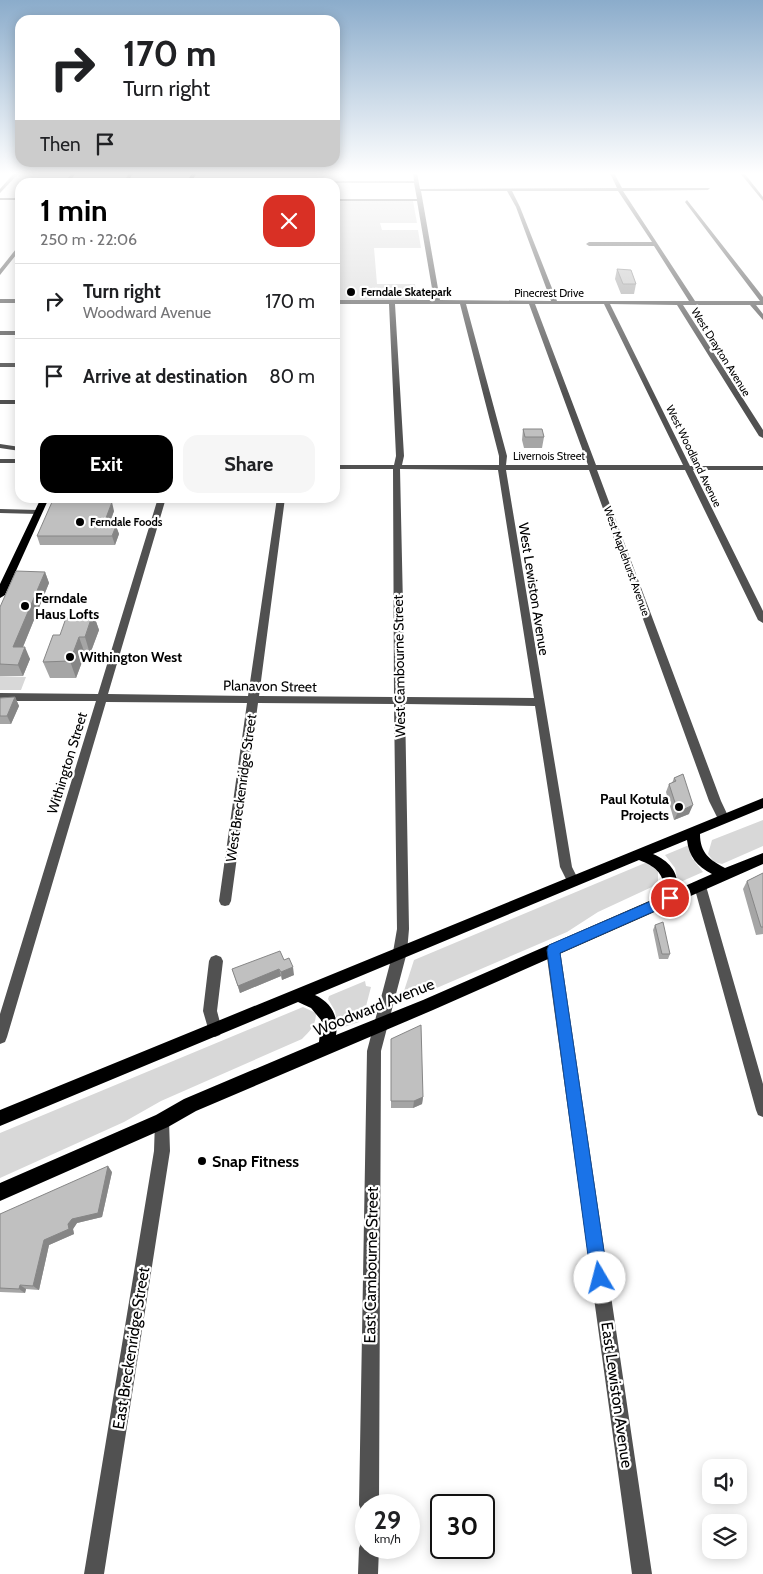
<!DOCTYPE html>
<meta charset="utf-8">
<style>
body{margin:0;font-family:Cabin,sans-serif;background:#f6f6f6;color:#202124;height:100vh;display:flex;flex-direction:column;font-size:19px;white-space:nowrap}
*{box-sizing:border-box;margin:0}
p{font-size:16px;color:#757577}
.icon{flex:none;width:28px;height:28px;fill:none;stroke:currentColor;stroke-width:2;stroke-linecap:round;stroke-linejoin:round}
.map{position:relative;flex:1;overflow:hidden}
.details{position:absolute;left:15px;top:178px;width:325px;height:325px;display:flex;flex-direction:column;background:#fff;border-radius:15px;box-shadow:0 2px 12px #0003}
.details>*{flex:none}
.top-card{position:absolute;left:15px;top:15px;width:325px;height:152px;border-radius:15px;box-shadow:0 2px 12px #0003;background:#fff;color:#202124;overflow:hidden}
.buttons{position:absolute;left:702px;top:1459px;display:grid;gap:10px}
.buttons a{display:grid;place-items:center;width:45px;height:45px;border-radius:10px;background:#fff;box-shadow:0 2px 12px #0003;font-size:25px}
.speed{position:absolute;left:355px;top:1494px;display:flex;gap:10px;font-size:25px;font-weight:700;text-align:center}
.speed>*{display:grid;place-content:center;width:65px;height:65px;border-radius:50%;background:#fff;box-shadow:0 2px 12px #0003;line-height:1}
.speed small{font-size:12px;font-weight:400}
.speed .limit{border:2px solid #111;border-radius:8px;background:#fff;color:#111}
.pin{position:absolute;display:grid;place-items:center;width:42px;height:42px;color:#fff;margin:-21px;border:2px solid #fff;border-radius:50%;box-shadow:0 1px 5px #0007}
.me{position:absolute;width:55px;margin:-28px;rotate:352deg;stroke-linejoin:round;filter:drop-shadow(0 0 4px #0008)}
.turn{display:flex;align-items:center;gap:18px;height:105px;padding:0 25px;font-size:22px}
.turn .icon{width:65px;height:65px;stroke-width:2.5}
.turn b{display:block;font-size:35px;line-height:42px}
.then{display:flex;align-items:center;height:48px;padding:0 25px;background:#0003;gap:10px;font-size:19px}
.round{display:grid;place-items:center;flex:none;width:52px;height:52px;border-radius:15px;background:#f6f6f6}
.summary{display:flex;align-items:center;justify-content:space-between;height:85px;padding:0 25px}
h1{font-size:30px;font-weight:700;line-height:38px;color:#000}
.primary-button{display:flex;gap:10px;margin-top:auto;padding:10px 25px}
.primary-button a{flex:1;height:58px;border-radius:15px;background:#000;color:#fff;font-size:20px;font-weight:700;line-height:58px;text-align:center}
.primary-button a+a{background:#f6f6f6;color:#202124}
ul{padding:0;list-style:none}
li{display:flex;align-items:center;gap:15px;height:75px;padding:0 25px;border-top:1px solid #e0e0e0}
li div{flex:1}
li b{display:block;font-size:19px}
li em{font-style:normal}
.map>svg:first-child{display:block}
</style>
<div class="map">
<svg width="763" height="1574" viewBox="0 0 763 1574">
<rect width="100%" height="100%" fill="#fff"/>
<path fill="#d8d8d8" d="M335,201H413L417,223H380L382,230H418L421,248H374L377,284H415L417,300H335Z
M0,676L26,677L21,690H0Z
M763,820V846L722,864L714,862L708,854L712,840Z
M689,845L692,858L703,872L678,883L675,868L665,855Z
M645,863H650L658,872V882L654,886L598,912L567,932L411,999H406L404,991L414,960Z
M365,981L366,986L371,987L364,1014L358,1017L359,1022L338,1029L335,1011L328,999L329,996Z
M303,1007L316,1013C316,1025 310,1031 302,1039L161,1101L124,1122L0,1178V1133Z"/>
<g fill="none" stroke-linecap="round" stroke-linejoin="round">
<path fill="#515151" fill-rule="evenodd" d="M14,173H19L0,193V189Z
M72,173H76L69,182H65Z
M129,173H133L128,182H124Z
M413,173H417L420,189L617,188L610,173H614L622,188H710L708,190L623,191L695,301H760L685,202L687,200L763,297V305H756L763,314V320L750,305H683L763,430V438L759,436L677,305L610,304L690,466H763V470H693L763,611V623L758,620L685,470H597L721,801L729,818L727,821H719L709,801L589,470H506L572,867L579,881L577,885L573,886L569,885L560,867L535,706L405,704L409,929L407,952L381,1051L379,1505H366V1513L362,1512L359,1505L367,1051L393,952L397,929L394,704L258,703L231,901L229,905L225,906L221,905L219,901L247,703L106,702L7,1037L5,1042L0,1044V1014L96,701H0V693L98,694L158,498H166L108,694L248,696L277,498H285L259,696L394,697L393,469H335V465H394L396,456L389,304H335V300H434L417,201H335V199H417L414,183L188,182L414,181ZM421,191H507L516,207L551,301L440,300ZM512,191H618L652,242H589L586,244L589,246H654L689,301H557L520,207ZM395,304H460L499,456V465H402L404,456ZM466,304H529L588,465H506L507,456ZM535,304H604L683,465H596ZM400,469L498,470L534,698L405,697Z
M740,173H744L763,197V201Z
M0,198H20V200H0Z
M20,244V250L0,275V269Z
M0,299H20V303H0Z
M0,331H20V335H0Z
M0,363H20V367H0Z
M0,400H20V404H0Z
M0,444L20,447V451L0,448Z
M0,459H20V463H0Z
M0,509L38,510L42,512L38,514L0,513Z
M700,881L704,882L706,886L763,1084V1117L758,1115L756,1110L694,886L696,882Z
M553,944L558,946L560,950L652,1574H632L546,950L548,946Z
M216,955L221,957L223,961L217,1011L222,1030L220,1035L215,1037L210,1035L203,1011L209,961L211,957Z
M162,1114L167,1116L169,1121L170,1151L104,1574H84L154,1151L155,1121L157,1116Z
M366,1539V1548H379L378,1574H358L359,1548L362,1541Z"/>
<path fill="#000" fill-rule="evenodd" d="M192,173H197L191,182H187Z
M41,498H49L5,595L0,598V584Z
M763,798V808L700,834C700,853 710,860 725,868L763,853V864L433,1010L196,1111L168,1127L0,1201V1183L156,1115L184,1099L319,1042L321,1020L311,1008L298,1002L0,1126V1110ZM687,840C689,857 697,866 712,874L678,889C678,871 669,861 653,854ZM639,860C657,867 666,875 663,895L423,1000L336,1035C339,1017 332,1003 315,995Z"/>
</g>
<path fill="#a5a5a5" d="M617,269L636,284L634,294H621L615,279Z
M523,429L544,437L542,448H524L522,440Z
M98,502L114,511L109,526H116L119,534L115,545H40L37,536Z
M45,572L49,583L23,647L30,659L23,676H0V607Z
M93,613L99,630L90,654H85L76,678H50L43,662L60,635L76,618Z
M15,697L19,706L11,724H0V698Z
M683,774L689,814L674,820L666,792L669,784L672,783L674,778Z
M763,873V934L756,935L743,889L747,881Z
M655,925L670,954L668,959H659L653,930Z
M284,960L294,975L282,980L281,976L240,993L232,969Z
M391,1039L423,1097L422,1104L413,1108H391Z
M112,1172L102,1217L77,1223L73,1229L74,1234L49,1245L39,1290L26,1289L25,1293L0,1292V1214Z"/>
<path fill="#868686" d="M112,502L114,511L105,534L103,526Z
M116,526L119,534L115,545L112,536Z
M45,572L49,583L18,659L13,647Z
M93,613L99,630L90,654L85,637Z
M79,637L85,654L76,678L70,661Z
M25,647L30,659L23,676L18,665Z
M15,697L19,706L11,724L7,716Z
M693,805L689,814L674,820L678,812Z
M293,967L294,975L282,980L281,972Z
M279,969L281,976L240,993L238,986Z
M423,1097L422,1104L413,1108L414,1101Z
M108,1166L112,1172L102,1217L77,1223L73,1229L74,1234L49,1245L39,1290L33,1286L44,1240L68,1224Z
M20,1285L26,1289L25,1293L19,1289Z"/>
<path fill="#c0c0c0" stroke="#868686" d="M617,269L631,270L636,284H623Z
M523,429H542L544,437H525Z
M97,499L96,502H112L103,526H116L112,536H37L52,502Z
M16,571L45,572L13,647H25L18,665L0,664V607Z
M78,613H93L85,637H79L70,661L43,662L53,635H60L66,618H76Z
M15,697L7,716H0V698Z
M683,774L693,805L678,812L669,784L676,781L674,778Z
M763,873V927H761L747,881Z
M663,922L670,954H662L655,925Z
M280,951L284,960L289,958L293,967L281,972L279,969L238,986L232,969Z
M421,1025L423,1097L414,1101H391V1039Z
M108,1166L98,1213L72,1219L68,1224L69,1229L44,1240L33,1286L20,1285L19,1289L0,1288V1214Z"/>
<linearGradient id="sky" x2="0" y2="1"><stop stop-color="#8baccb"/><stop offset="0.44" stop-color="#fff"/><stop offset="1" stop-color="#fff" stop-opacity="0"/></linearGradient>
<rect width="763" height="394" fill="url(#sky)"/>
<path fill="#1a73e8" stroke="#114b97" d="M670,893L675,894L677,898L675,902L560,953L608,1278L606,1283L600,1286L594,1283L591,1278L547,950L549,945Z"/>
<g fill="#000" stroke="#fff" stroke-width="2">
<circle cx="351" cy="292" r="5"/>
<circle cx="80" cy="522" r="5"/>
<circle cx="25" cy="606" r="5"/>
<circle cx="70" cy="657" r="5"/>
<circle cx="679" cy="807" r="5"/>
<circle cx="202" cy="1161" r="5"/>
</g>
<g text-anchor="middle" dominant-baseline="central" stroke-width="4.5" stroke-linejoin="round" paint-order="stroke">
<g font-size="11" font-weight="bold" fill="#000" stroke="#fff" text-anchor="start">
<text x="361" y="292">Ferndale Skatepark</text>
<text x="90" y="522">Ferndale Foods</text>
</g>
<g font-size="11" fill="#000" stroke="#fff">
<text x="549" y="293">Pinecrest Drive</text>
<text transform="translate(721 352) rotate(58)">West Drayton Avenue</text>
<text x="549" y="456">Livernois Street</text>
<text transform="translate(694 456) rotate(64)">West Woodland Avenue</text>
<text transform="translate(627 561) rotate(70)">West Maplehurst Avenue</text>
</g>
<g font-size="14" fill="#000" stroke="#fff">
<text transform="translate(534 589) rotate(81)">West Lewiston Avenue</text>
<text transform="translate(399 666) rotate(-91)">West Cambourne Street</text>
<text transform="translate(270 686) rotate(1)">Planavon Street</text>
<text transform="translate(67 763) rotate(-73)">Withington Street</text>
<text transform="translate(241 788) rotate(-82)">West Breckenridge Street</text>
</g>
<g font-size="14" font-weight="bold" fill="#000" stroke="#fff" text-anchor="start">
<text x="35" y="598">Ferndale<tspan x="35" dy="16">Haus Lofts</tspan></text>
<text x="80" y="657">Withington West</text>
<text x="669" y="799" text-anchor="end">Paul Kotula<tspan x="669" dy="16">Projects</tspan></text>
</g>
<g font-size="16" fill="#000" stroke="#fff">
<text transform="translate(374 1007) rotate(-22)">Woodward Avenue</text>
<text transform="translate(371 1265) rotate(-89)">East Cambourne Street</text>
<text transform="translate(131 1348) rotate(-81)">East Breckenridge Street</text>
<text transform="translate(617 1395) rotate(82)">East Lewiston Avenue</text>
</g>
<g font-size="16" font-weight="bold" fill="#000" stroke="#fff" text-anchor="start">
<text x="212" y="1161">Snap Fitness</text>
</g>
</g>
</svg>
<div class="buttons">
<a><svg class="icon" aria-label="sound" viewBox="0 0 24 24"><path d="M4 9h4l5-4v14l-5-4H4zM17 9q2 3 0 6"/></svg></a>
<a><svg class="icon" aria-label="layers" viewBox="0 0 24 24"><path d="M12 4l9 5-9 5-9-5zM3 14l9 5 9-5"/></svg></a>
</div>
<div class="speed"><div>29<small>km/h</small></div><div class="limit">30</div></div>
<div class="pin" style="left:670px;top:898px;background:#d93025"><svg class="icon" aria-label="arrive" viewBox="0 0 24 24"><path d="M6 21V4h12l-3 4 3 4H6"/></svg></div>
<svg class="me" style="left:600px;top:1278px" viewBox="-20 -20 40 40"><circle r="19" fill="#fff"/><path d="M0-13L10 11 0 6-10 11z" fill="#1a73e8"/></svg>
<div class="top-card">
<div class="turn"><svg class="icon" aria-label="right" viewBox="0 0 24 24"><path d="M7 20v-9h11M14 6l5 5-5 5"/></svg><div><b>170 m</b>Turn right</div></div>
<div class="then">Then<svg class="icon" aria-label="arrive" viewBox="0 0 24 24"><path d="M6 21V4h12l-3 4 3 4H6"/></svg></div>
</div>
<section class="details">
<div class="summary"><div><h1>1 min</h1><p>250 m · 22:06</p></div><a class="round" style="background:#d93025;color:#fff"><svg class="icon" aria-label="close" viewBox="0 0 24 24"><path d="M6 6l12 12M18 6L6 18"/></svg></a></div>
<ul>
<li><svg class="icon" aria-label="right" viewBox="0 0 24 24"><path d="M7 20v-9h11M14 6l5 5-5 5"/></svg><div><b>Turn right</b><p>Woodward Avenue</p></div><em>170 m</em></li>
<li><svg class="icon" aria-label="arrive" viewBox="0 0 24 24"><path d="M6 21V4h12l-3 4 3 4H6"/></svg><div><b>Arrive at destination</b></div><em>80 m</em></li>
</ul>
<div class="primary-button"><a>Exit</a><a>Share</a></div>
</section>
</div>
